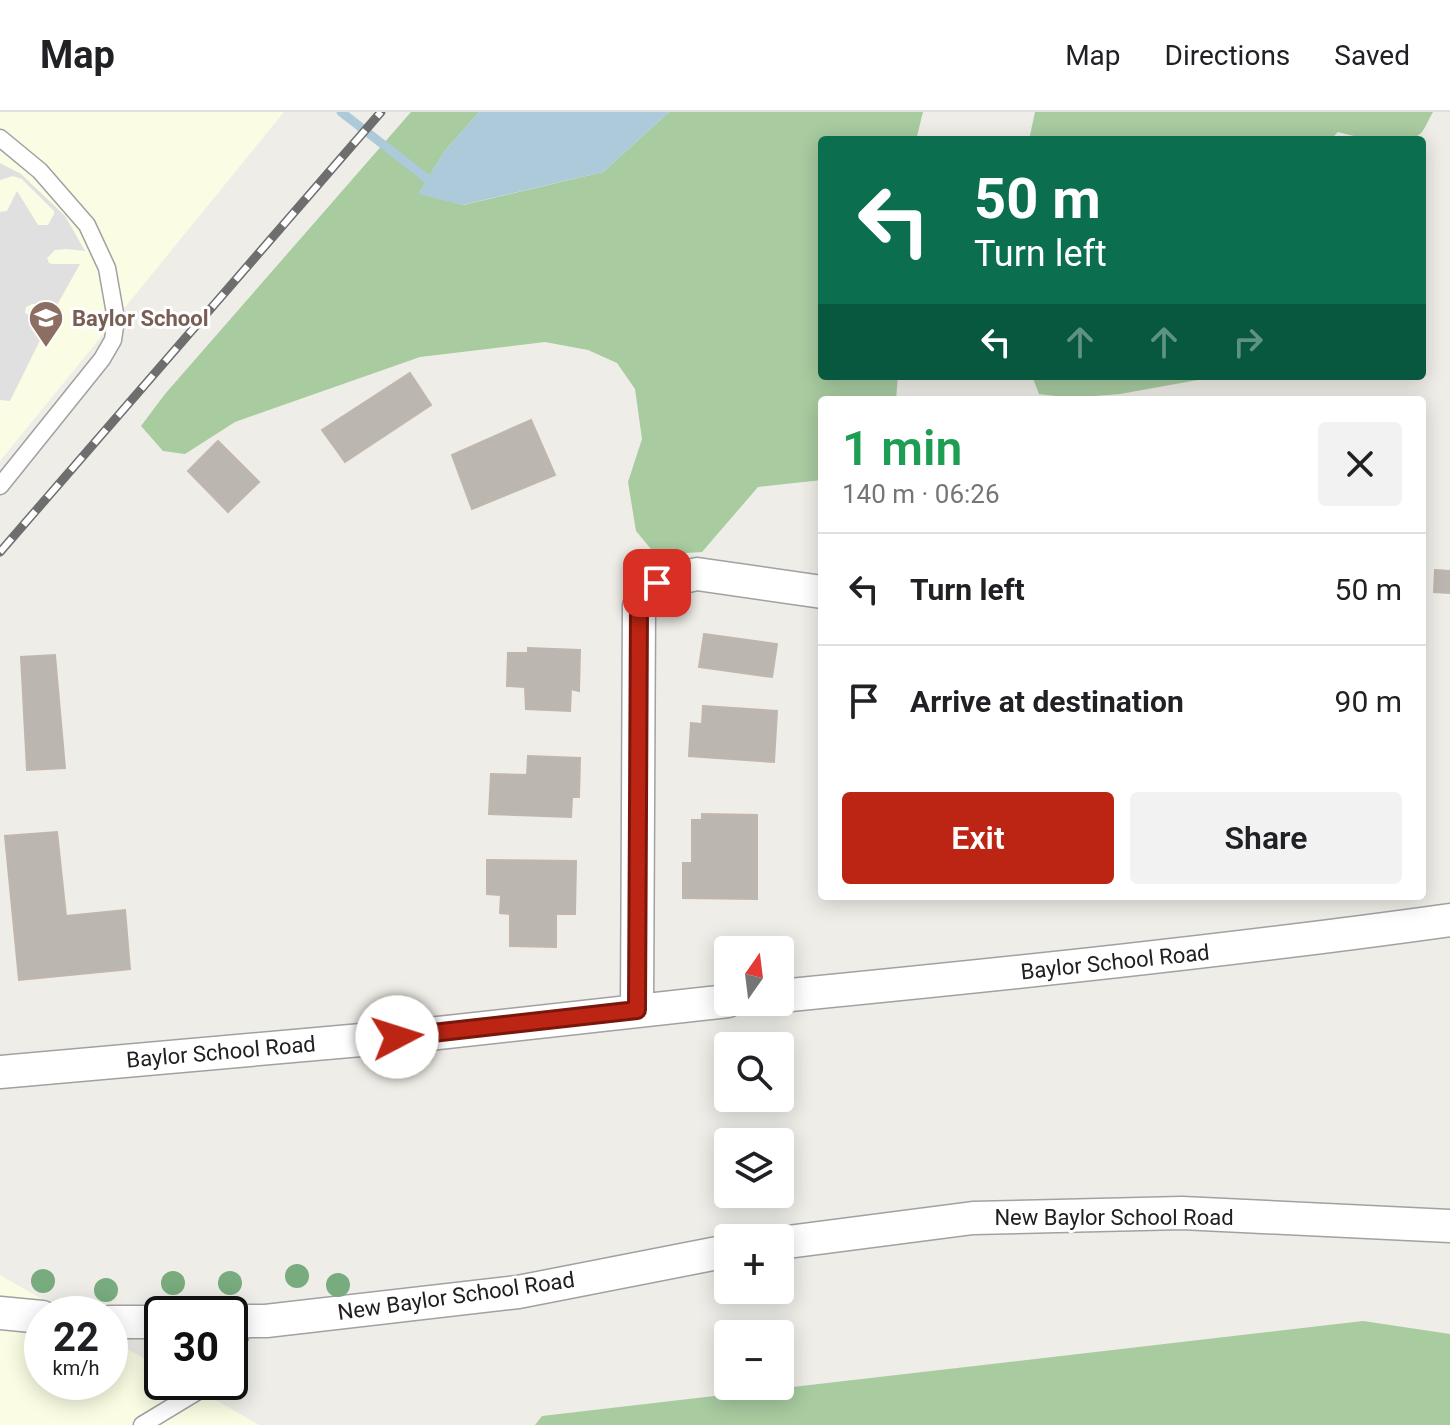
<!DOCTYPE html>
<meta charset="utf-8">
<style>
body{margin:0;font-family:Roboto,sans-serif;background:#f2f2f2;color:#202124;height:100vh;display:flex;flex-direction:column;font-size:30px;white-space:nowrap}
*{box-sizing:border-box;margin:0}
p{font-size:26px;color:#757577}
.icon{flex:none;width:44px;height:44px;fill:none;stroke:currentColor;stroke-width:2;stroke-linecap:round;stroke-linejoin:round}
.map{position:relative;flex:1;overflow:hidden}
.side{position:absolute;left:818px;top:284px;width:608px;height:504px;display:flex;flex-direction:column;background:#fff;border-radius:8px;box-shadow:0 4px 20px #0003}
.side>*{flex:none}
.guide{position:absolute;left:818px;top:24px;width:608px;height:244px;border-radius:8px;box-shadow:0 4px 20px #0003;background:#0b6e4f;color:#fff;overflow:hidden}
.needle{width:52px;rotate:14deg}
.buttons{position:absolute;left:714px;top:824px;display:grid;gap:16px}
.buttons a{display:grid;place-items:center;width:80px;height:80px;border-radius:8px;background:#fff;box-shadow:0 4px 20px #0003;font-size:40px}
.speed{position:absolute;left:24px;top:1184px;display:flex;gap:16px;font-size:40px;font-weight:700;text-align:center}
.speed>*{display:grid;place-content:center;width:104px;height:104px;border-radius:50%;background:#fff;box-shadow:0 4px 20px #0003;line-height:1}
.speed small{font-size:20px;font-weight:400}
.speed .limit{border:4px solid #111;border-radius:12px;background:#fff;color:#111}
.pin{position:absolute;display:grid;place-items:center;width:68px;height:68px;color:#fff;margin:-34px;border-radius:16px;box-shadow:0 4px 12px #0006}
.me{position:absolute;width:88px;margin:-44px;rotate:85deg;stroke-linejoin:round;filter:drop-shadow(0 0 6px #0008)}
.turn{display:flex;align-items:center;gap:28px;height:168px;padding:0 24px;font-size:36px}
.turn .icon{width:104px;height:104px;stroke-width:2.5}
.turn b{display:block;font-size:56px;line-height:68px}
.lanes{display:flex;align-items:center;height:76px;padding:0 24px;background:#0003;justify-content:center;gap:40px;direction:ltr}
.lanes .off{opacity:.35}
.round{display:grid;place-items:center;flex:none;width:84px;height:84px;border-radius:8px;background:#f2f2f2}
.summary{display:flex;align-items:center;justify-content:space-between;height:136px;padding:0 24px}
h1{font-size:48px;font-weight:600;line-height:60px;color:#1e9e55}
.cta{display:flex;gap:16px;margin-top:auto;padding:16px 24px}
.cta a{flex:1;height:92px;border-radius:8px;background:#bc2413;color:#fff;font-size:32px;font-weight:600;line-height:92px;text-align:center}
.cta a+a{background:#f2f2f2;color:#202124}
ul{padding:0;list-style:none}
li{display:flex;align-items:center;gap:24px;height:112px;padding:0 24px;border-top:2px solid #e0e0e0}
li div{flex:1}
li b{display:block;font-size:30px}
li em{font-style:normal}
header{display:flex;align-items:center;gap:48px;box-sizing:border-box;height:112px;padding:0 40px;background:#fff;border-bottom:2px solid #e0e0e0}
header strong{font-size:38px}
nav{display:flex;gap:44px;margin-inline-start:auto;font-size:28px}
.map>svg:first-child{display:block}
</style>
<header>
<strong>Map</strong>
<nav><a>Map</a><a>Directions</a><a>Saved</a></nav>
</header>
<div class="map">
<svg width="1450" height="1313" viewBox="0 0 1450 1313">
<rect width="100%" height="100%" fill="#efede7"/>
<path fill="#fafce3" d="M0,0H284L0,349Z
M0,1163L68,1202H42V1270H110V1227L162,1257V1270H185L259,1313H0Z"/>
<path fill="#a8cba0" d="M411,0H479L444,40L419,81L463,93L603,60L669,0H923L916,28H822V264H898L896,288H822V368L758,375L702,440L656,443L636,419L628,370L642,327L635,277L617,251L588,238L545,230L420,245L235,310L185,342L163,339L141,314L165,282Z
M1035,0H1433C1429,6 1425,18 1420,22C1403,36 1356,25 1338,20L1330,28H1029Z
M1032,264H1220L1120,282L1070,286L1039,282Z
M1363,1209L1450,1222V1313H535L542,1304Z"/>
<path fill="#e0e0e0" d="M0,51L21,62L65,104L85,139L67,137L55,138L47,146L49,151L52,152H80L57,193L32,192L26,195L25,201L29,203L51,206L10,289L0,288V100L7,99L17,79L38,113H48L54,102V99L22,67L13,64L0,68Z"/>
<path fill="#accad9" d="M479,0H669L603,60L462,93L418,82L444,40Z"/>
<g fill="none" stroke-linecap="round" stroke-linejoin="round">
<path stroke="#accad9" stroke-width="9" d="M341,0L429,68L438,65"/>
</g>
<path fill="#bcb6b0" stroke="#c0b6ab" stroke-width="2" d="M410,261L431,293L345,350L322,318Z
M531,308L555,363L472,397L452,343Z
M218,329L259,370L228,400L188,359Z
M1435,458L1450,459V481L1434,480Z
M704,522L777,532L772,565L699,555Z
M528,536L580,538L579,579L571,577L570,599L526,597L525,575L507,574L508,541H528Z
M55,543L65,656L27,658L21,545Z
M703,594L777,599L774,650L689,644L691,611L702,612Z
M528,644L580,646L579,685H572L571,705L489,702L491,662L527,663Z
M702,702L757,703V787L683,786V751H692V708H702Z
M57,720L66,804L125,798L130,857L19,868L5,724Z
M487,748L576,749L575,802H556V835L510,834V802L500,801L501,783L487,782Z"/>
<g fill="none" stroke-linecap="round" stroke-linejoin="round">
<defs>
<path id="lane" d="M0,26L40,59L87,113L107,156L116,207L113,228L102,247L0,374
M230,1247L247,1209
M142,1313L213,1270"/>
<path id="street" d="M780,884C1004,862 1227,839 1450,808
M637,898L639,494L644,482L657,471L697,462L822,480
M0,960L429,922L728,889
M780,1131L973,1106L1182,1101L1450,1114
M0,1201L42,1205
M230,1209H266L518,1180L728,1139
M110,1210H162"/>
</defs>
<use href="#lane" stroke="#a1a1a1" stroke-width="19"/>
<use href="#street" stroke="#a1a1a1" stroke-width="35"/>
<use href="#lane" stroke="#fff" stroke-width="16"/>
<use href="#street" stroke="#fff" stroke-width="32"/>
<defs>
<path id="rail" d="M0,440L381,0"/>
</defs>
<use href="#rail" stroke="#6e6e6e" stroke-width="9"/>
<use href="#rail" stroke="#fff" stroke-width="6" stroke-dasharray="18" stroke-linecap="butt"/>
</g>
<g fill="#78ab7d">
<circle cx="297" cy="1164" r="12"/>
<circle cx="43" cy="1169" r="12"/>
<circle cx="173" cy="1171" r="12"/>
<circle cx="230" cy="1171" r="12"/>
<circle cx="338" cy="1173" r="12"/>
<circle cx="106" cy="1178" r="12"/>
</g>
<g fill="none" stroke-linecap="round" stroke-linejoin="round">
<defs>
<path id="route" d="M397,925L637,898L639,494L644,482L657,471"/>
</defs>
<use href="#route" stroke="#7a170c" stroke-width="20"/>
<use href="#route" stroke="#bc2413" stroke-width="14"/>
</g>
<defs>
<symbol id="school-pin" viewBox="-11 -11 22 30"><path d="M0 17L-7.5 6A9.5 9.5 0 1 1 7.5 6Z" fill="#8d6e63" stroke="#fff"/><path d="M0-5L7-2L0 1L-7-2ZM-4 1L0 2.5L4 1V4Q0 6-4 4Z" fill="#fff"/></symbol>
</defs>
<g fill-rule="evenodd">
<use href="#school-pin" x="26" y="186" width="40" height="54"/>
</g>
<g text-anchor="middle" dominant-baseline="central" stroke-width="6" stroke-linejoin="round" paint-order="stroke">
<g font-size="22" font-weight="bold" fill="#785e54" stroke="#fff" text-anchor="start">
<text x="72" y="206">Baylor School</text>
</g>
<g font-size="22" fill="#202020" stroke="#fff">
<text transform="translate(1115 850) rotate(-6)">Baylor School Road</text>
<text transform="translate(221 940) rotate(-5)">Baylor School Road</text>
<text x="1114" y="1105">New Baylor School Road</text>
<text transform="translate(456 1184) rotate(-8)">New Baylor School Road</text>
</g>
</g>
</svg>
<div class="buttons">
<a><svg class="needle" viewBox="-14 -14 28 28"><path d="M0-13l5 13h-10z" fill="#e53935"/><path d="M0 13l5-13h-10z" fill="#757577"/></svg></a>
<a><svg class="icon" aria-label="search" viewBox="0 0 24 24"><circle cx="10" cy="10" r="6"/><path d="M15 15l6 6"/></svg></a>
<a><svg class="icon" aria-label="layers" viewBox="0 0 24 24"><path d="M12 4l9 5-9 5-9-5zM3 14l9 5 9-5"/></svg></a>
<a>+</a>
<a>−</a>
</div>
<div class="speed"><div>22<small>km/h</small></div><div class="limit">30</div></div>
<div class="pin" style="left:657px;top:471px;background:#d93025"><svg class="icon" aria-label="arrive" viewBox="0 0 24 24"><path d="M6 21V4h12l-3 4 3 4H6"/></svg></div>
<svg class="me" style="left:397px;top:925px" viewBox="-20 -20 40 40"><circle r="19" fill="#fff"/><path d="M0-13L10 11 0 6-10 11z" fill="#bc2413"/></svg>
<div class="guide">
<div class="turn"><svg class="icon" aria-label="left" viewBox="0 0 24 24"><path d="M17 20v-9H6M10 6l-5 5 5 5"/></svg><div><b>50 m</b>Turn left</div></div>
<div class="lanes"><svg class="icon" aria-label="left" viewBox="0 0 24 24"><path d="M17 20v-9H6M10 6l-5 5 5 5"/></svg><svg class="icon off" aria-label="ahead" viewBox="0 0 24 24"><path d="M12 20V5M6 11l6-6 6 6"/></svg><svg class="icon off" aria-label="ahead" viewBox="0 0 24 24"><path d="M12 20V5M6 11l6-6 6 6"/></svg><svg class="icon off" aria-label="right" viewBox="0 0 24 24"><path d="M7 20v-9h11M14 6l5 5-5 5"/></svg></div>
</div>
<section class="side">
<div class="summary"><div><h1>1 min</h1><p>140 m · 06:26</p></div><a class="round"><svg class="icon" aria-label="close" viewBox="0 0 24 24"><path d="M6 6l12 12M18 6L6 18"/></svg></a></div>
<ul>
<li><svg class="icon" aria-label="left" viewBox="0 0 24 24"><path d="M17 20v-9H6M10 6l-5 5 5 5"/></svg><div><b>Turn left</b></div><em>50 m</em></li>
<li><svg class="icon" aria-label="arrive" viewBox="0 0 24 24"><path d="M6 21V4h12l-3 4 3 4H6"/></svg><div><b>Arrive at destination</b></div><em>90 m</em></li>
</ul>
<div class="cta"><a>Exit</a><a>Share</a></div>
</section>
</div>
